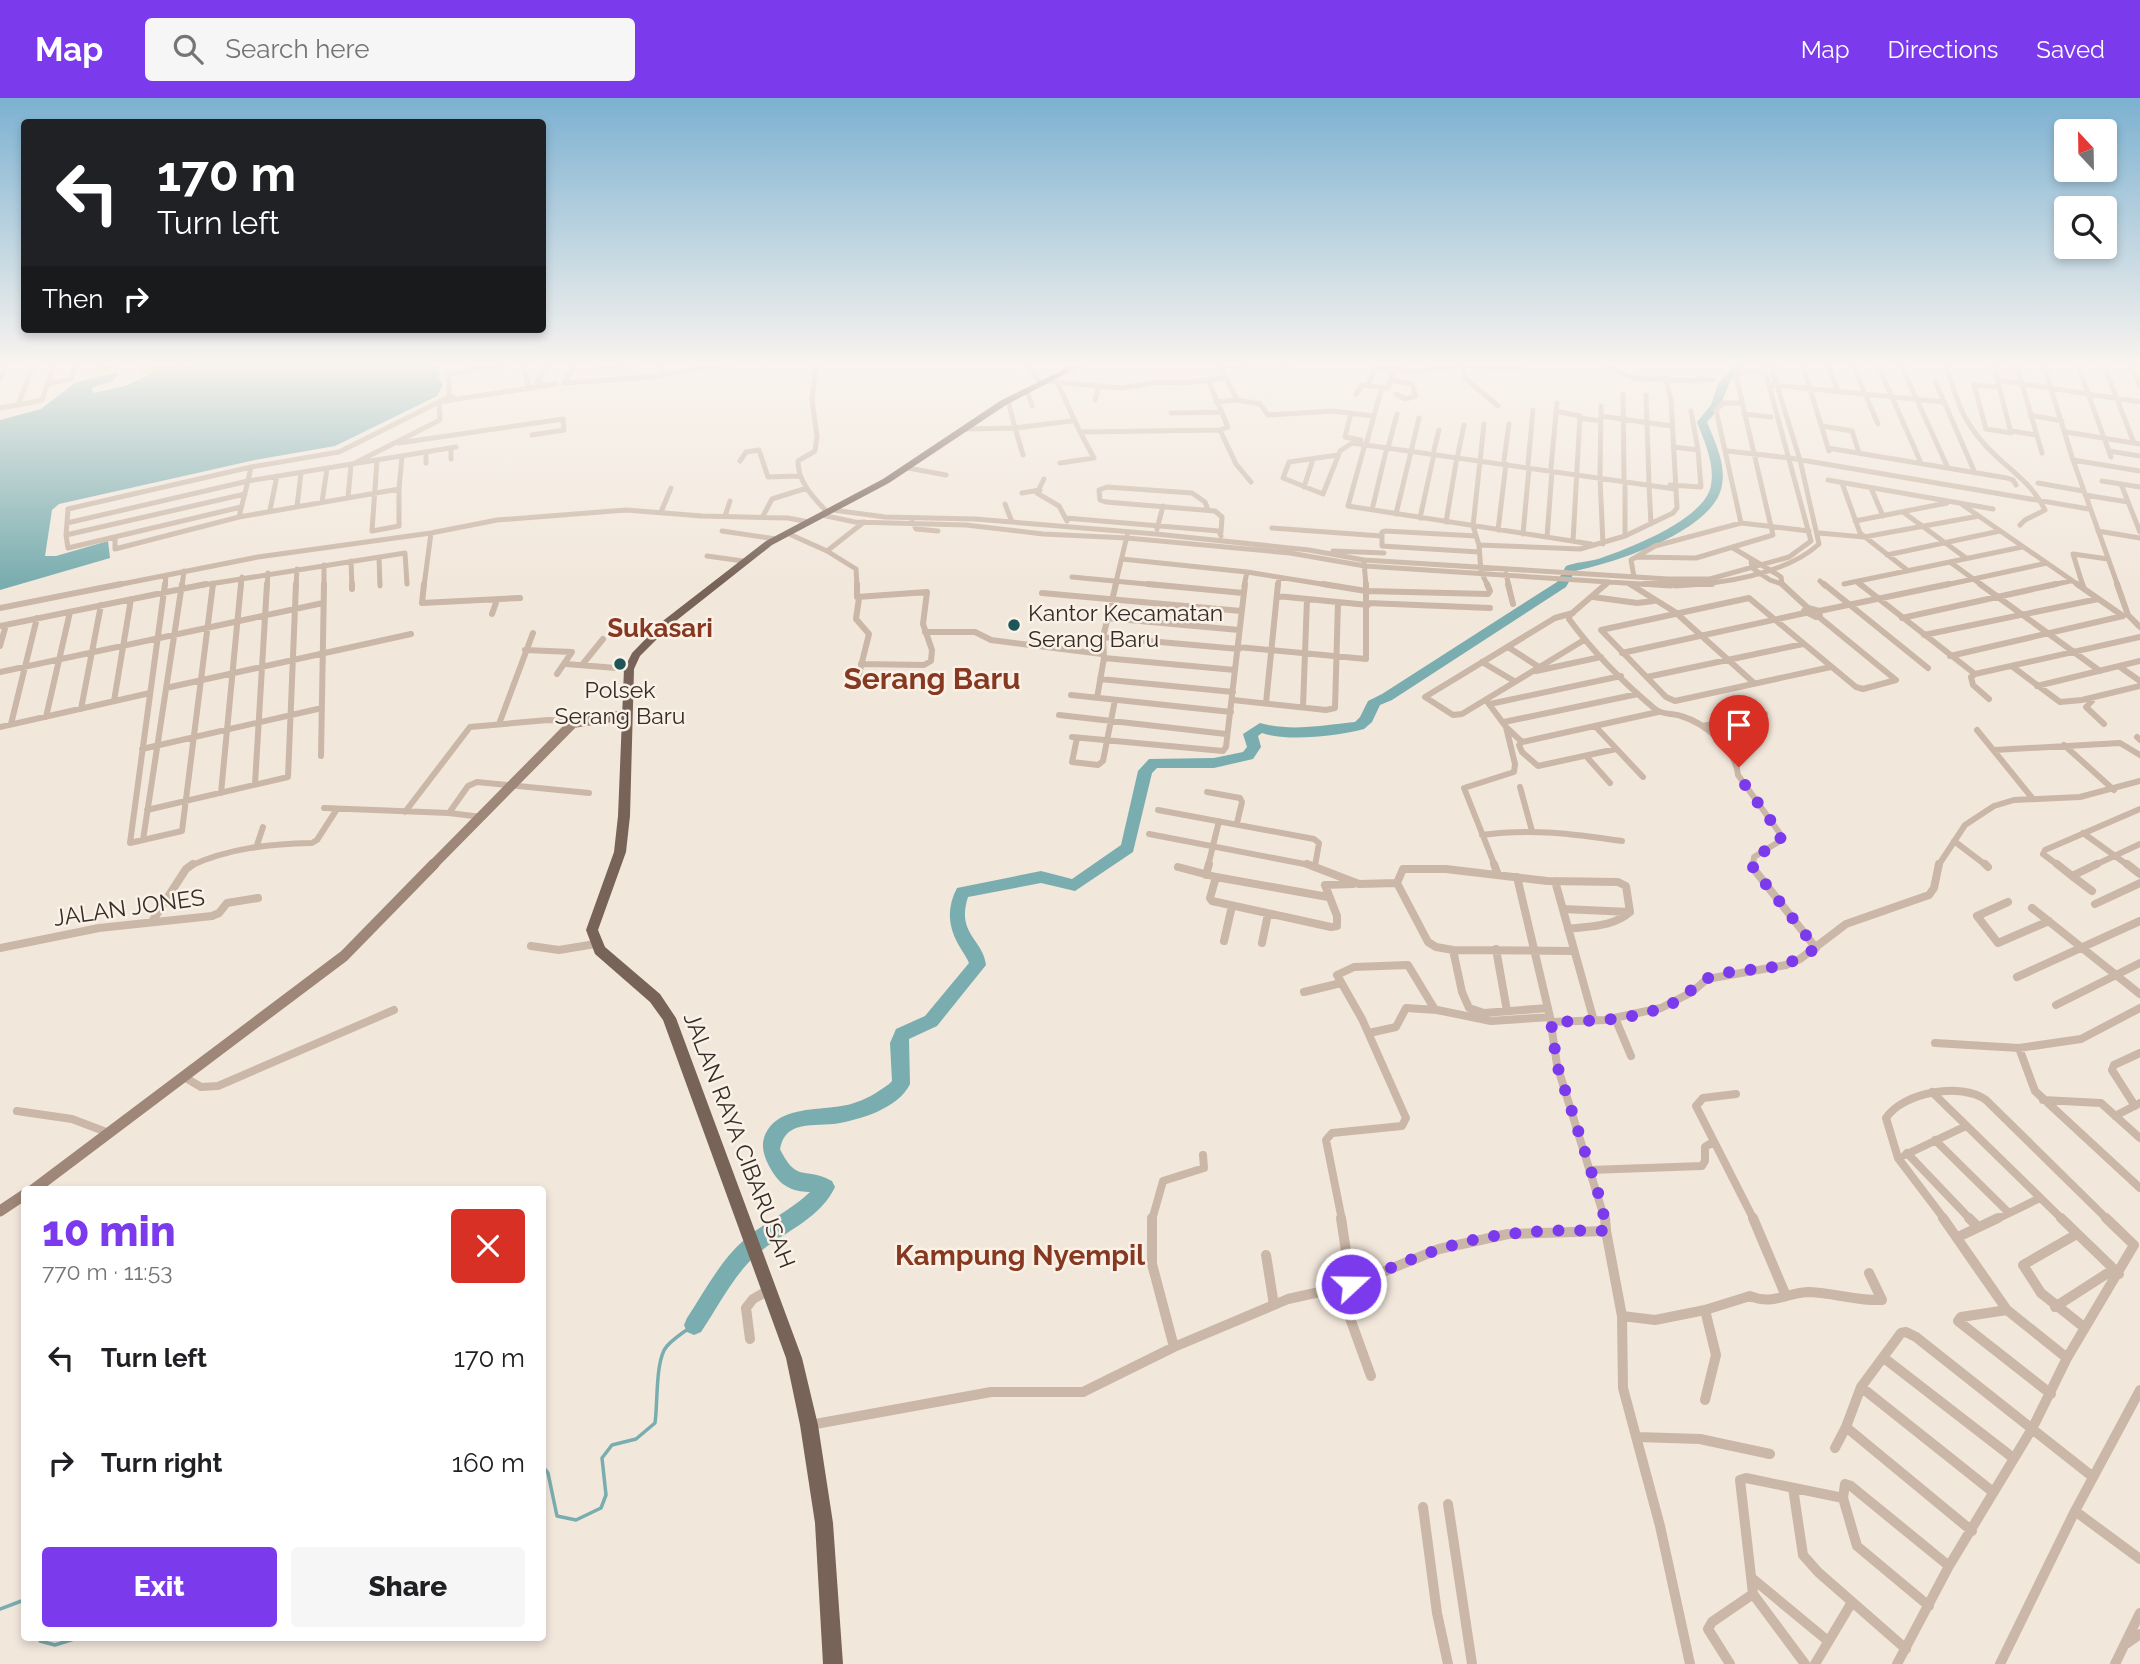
<!DOCTYPE html>
<meta charset="utf-8">
<style>
body{margin:0;font-family:Raleway,sans-serif;background:#f6f6f6;color:#202124;height:100vh;display:flex;flex-direction:column;font-size:26px;white-space:nowrap}
*{box-sizing:border-box;margin:0}
p{font-size:23px;color:#757577}
.icon{flex:none;width:38px;height:38px;fill:none;stroke:currentColor;stroke-width:2;stroke-linecap:round;stroke-linejoin:round}
.map{position:relative;flex:1;overflow:hidden}
.sheet{position:absolute;left:21px;top:1088px;width:525px;height:455px;display:flex;flex-direction:column;background:#fff;border-radius:7px;box-shadow:0 4px 10px #0003}
.sheet>*{flex:none}
.guide{position:absolute;left:21px;top:21px;width:525px;height:214px;border-radius:7px;box-shadow:0 4px 10px #0003;background:#202124;color:#fff;overflow:hidden}
.needle{width:46px;rotate:338deg}
.buttons{position:absolute;left:2054px;top:21px;display:grid;gap:14px}
.buttons a{display:grid;place-items:center;width:63px;height:63px;border-radius:7px;background:#fff;box-shadow:0 4px 10px #0003;font-size:35px}
.pin{position:absolute;display:grid;place-items:center;width:60px;height:60px;color:#fff;margin:-72px -30px;border-radius:50% 50% 50% 0;rotate:-45deg;box-shadow:0 0 7px #0007}
.pin .icon{rotate:45deg}
.me{position:absolute;width:77px;margin:-38px;rotate:69deg;stroke-linejoin:round;filter:drop-shadow(0 0 5px #0008)}
.turn{display:flex;align-items:center;gap:24px;height:147px;padding:0 21px;font-size:32px}
.turn .icon{width:91px;height:91px;stroke-width:2.5}
.turn b{display:block;font-size:49px;line-height:60px}
.then{display:flex;align-items:center;height:66px;padding:0 21px;background:#0003;gap:14px;font-size:26px}
.round{display:grid;place-items:center;flex:none;width:74px;height:74px;border-radius:7px;background:#f6f6f6}
.summary{display:flex;align-items:center;justify-content:space-between;height:119px;padding:0 21px}
h1{font-size:42px;font-weight:800;line-height:52px;color:#7c3aed}
.action{display:flex;gap:14px;margin-top:auto;padding:14px 21px}
.action a{flex:1;height:80px;border-radius:7px;background:#7c3aed;color:#fff;font-size:28px;font-weight:800;line-height:80px;text-align:center}
.action a+a{background:#f6f6f6;color:#202124}
ul{padding:0;list-style:none}
li{display:flex;align-items:center;gap:21px;height:105px;padding:0 21px}
li div{flex:1}
li b{display:block;font-size:26px}
li em{font-style:normal}
header{display:flex;align-items:center;gap:42px;box-sizing:border-box;height:98px;padding:0 35px;background:#7c3aed;color:#fff}
header strong{font-size:33px}
nav{display:flex;gap:38px;margin-inline-start:auto;font-size:24px}
.search{width:490px;height:63px;background:#f6f6f6;display:flex;align-items:center;gap:18px;box-sizing:border-box;padding:0 24px;border-radius:7px;color:#757577;font-size:26px}
.map>svg:first-child{display:block}
</style>
<header>
<strong>Map</strong>
<div class="search"><svg class="icon" aria-label="search" viewBox="0 0 24 24"><circle cx="10" cy="10" r="6"/><path d="M15 15l6 6"/></svg>Search here</div>
<nav><a>Map</a><a>Directions</a><a>Saved</a></nav>
</header>
<div class="map">
<svg width="2140" height="1566" viewBox="0 0 2140 1566">
<rect width="100%" height="100%" fill="#f2e7db"/>
<path fill="#7aadaf" d="M202,265H430L440,270L439,280L443,287L437,298L335,348L255,362L59,406L52,412L45,458H56L108,443L110,460L0,492V322L41,311L75,285L116,274L118,277L112,283L92,290L93,295L125,288L161,271L169,273Z"/>
<g fill="none" stroke-linecap="round" stroke-linejoin="round">
<path stroke="#7aadaf" stroke-width="3.5" d="M542,1367L548,1375L557,1418L576,1422L601,1410L606,1397L602,1360L612,1347L636,1341L655,1325C658,1305 655,1261 667,1248C674,1240 685,1233 694,1227
M0,1511L24,1502
M40,1540V1543L55,1547L77,1540"/>
<path fill="#7aadaf" fill-rule="evenodd" d="M1734,265H1744C1741,275 1731,279 1728,289C1722,303 1718,313 1707,324C1715,344 1726,366 1722,387C1715,433 1614,465 1575,473L1566,489L1392,602L1380,607L1372,624L1364,631C1337,638 1288,644 1262,635L1258,638L1261,649L1253,661L1214,670H1157L1152,675L1133,754L1075,793L1041,785L968,799C956,836 983,841 986,867L937,928L909,941L910,986C898,1011 859,1022 834,1026C822,1027 808,1026 796,1030C786,1034 782,1041 780,1051C797,1086 805,1068 832,1083L835,1089C819,1123 780,1135 754,1159C732,1180 718,1209 701,1234L694,1237L687,1234L684,1227L687,1220C705,1193 720,1163 744,1142C765,1124 790,1113 810,1094C797,1094 784,1090 776,1079C768,1068 760,1053 764,1040C776,1005 823,1014 851,1006C865,1002 877,995 889,986L892,983L890,945L896,931L925,918L969,865C967,860 964,856 961,851C948,830 946,811 957,790L1041,773L1072,781L1121,747L1138,673L1149,661L1214,660L1243,654L1247,649L1243,636L1260,625C1291,634 1323,627 1355,624L1360,619L1368,603L1382,596L1557,484L1566,468C1576,464 1587,464 1598,461C1628,451 1706,421 1711,387C1715,365 1704,343 1697,324L1711,307L1718,286L1732,271Z"/>
<path stroke="#cab7a7" stroke-width="5" d="M99,265L98,274L119,265
M143,265L142,274L186,265
M522,265L528,286
M576,265L564,285L650,279L734,265
M660,265L664,277
M816,265L812,302L817,338L815,353L798,363C798,385 814,400 828,415
M1024,265L1041,285
M1440,265L1514,272L1522,270L1521,265
M1463,265L1465,280L1498,308
M1606,265C1625,282 1645,283 1669,280
M1802,265L1829,353
M1827,265L1838,294
M1852,265L1878,326
M1877,265L1921,365
M1900,265L1948,370
M1945,265C1957,300 1959,318 1986,348C2006,370 2032,384 2045,412L2025,422L2020,427
M1993,265L2011,335L1986,331L1974,287L1999,289
M2016,265L2042,355
M2043,265L2073,362L2118,488
M2077,265L2111,359
M2103,265L2134,345
M2130,265L2140,288
M1269,266L1287,267
M602,269L646,265
M1221,269L1268,265
M1394,271L1413,274L1456,269
M1226,280L1237,302L1260,306L1268,317L1333,313L1373,318
M1699,280L1713,282
M0,281L7,265
M1208,282L1228,329L1220,332L1236,366L1251,384
M1392,282L1412,286L1416,298L1405,301L1396,296
M1998,282L2140,304
M1045,283L1122,290L1156,284L1182,285L1226,280L1218,265
M1935,283L1975,375
M1057,284L1080,334L1220,332
M48,286L71,281L76,265
M543,286L537,284L549,265
M1772,287L1943,304
M1027,292L1032,308
M1356,296L1362,287L1388,290L1394,271L1375,270L1368,287
M1623,296L1624,380
M1646,297L1649,384
M453,299L449,298V276L511,265
M1008,302L1015,330L1071,323
M1095,302L1099,288
M1216,304L1237,302
M18,307L42,302L55,265
M0,310L18,307L34,265
M1556,313L1580,318L1573,443
M1691,313L1698,352
M1171,315L1221,314
M1351,315L1345,339L1361,342
M1744,316L1771,319
M2030,317L2062,323
M1601,318L1671,328
M1579,320L1601,323
M1484,326L1473,428L1479,447L1481,474L1488,488
M1823,328L1852,333L1859,355
M965,331L1015,330L1023,357
M2012,333L2036,337
M2066,334L2140,346
M1367,343L1382,289
M399,345L563,321L564,332L532,337
M1365,346L1348,408L1591,446
M1389,346L1397,316
M451,350V361
M1828,350L2007,380L2013,382L2016,387
M1434,352L1439,332
M1727,353L1790,360L2089,411
M2109,353L2140,358
M426,354V365
M1458,356L1464,327
M1338,357L1289,364L1283,380L1323,396L1340,353L1352,345L1675,391
M377,362L372,433L399,428V391
M1504,362L1509,326
M2073,362L2140,373
M740,363L746,354L759,352L768,379L799,378
M1060,365L1094,360L1080,334
M1528,366L1533,312
M251,369L248,383L67,425L68,411Z
M251,369L339,354L449,299
M1551,369L1557,305
M908,370L946,377
M1600,377L1601,308
M1600,380L1603,446
M1044,381L1037,395L1059,408L1067,423
M1828,382L1993,411
M2102,383L2140,389
M1625,384V438
M1842,385L1860,435L1907,472
M2038,385L2083,393
M2121,386L2140,434
M1649,387L1651,426
M1670,387L1701,389L1698,352L1673,349
M1304,389L1313,361
M1871,390L1883,418
M1022,395L1040,392
M2085,397L2128,404
M348,399L351,367L440,322L439,304L556,286
M322,404L327,371
M1960,405L2080,488
M1005,406L1012,424
M297,408L301,375
M270,412L277,378
M833,412L885,419L975,421L1156,436L1309,452L1364,462L1668,481H1710L1789,459L1811,443L1763,265
M1208,412L1205,404L1192,395L1107,389L1099,392L1100,402L1106,404L1215,413L1222,419L1221,434
M1372,412L1387,349
M661,414L671,390
M1903,414L1966,460
M1396,416L1419,320
M822,417L855,424L966,427L1043,436L1127,440L1290,455L1365,468L1671,488
M725,418L730,403
M763,418L772,401L807,390
M239,419L248,383L456,349
M1066,420L1219,433L1221,438
M1420,420L1434,356
M912,423L916,431L938,433
M1855,423L1947,405
M1446,424L1457,359
M67,425L66,437L245,396
M1741,425L1809,433
M1272,430L1381,438
M1157,431L1163,408
M1498,432L1506,366
M722,433L776,441
M2098,433L2140,440
M787,435L827,453L856,471L857,488
M1819,435L1864,439L1979,418
M1523,436L1529,370
M66,437L68,450L241,409
M1476,438L1385,433L1382,434V448L1479,454
M115,439V451L239,419L399,391L402,358
M1547,439L1552,373
M1479,447L1580,451L1625,438L1673,415L1677,410L1671,302L1666,282L1703,283
M1733,450L1775,475L1781,479L1782,486L1770,482L1752,470L1751,462
M827,453L864,424
M1333,453L1384,455
M1887,457L2000,433
M707,458L743,463
M379,459L380,488
M1636,459L1696,460L1773,437L1736,278L1745,273L1764,274
M1122,461L1247,474L1334,488
M351,463L352,488
M1364,464L1366,488
M1950,464L1983,488
M1506,476L1509,488
M1072,479L1167,488
M1634,479L1631,462L1655,448L1741,425L1716,312L1723,305H1742
M1820,483L1825,488
M1857,484L1862,488
M1630,486L1633,488
M1782,486L1784,488
M1844,486L2022,449
M112,488L258,459L431,435L497,422L626,412L702,418L788,420L809,424
M165,488L166,477
M182,488L184,473
M197,488L405,455L407,486
M213,488V485
M241,488L242,479
M267,488L268,475
M296,488L297,471
M324,488V467
M424,488L431,435
M1115,488L1127,438
M1244,488L1247,474
M1278,488L1279,479
M1604,488L1609,484
M1675,488C1720,486 1785,477 1819,446L1800,362L1770,265
M1941,488L2047,465
M2048,488L2070,483
M2083,488L2073,456L2108,461"/>
<path stroke="#cab7a7" stroke-width="6" d="M165,486L130,745L182,733L213,486
M352,486V491
M424,486L422,505L520,500
M857,486V499L927,494L923,526L932,552L931,563L924,567L861,566
M1116,486L1103,539L1104,560L1235,572
M1148,486L1243,495
M1323,486L1366,493L1488,496L1490,493L1487,486
M1508,486L1513,506
M1606,486L1570,517L1569,521C1593,554 1624,585 1655,611C1662,617 1672,615 1681,618C1705,625 1736,651 1738,677L1781,737L1780,743L1754,759L1753,768
M1630,486L1675,514L1754,585
M1644,486H1712
M1782,486L1808,510
M1824,486L1928,570
M1860,486L1975,576L2140,539
M1980,486L2100,573
M2077,486L2123,518
M2082,486L2084,491
M2117,486L2128,517L2140,529
M1042,495L1241,513
M1277,498L1368,507
M1593,499L1637,505L1654,503
M859,500L856,521L869,536L858,580H871
M1368,505L1490,510
M0,510L121,486
M1808,510L1819,513L1820,518L1816,519L1804,513Z
M1819,513L1949,486
M1573,515L1555,520L1425,599L1453,617L1462,616L1584,542
M492,516L497,502
M1819,519L1896,582L1863,591L1856,589L1749,500L1601,532L1666,599L1675,603L1831,569
M1107,520L1239,532
M1902,520L2056,486
M0,528L206,486
M925,534H975L991,542L1102,556
M1924,537L2098,501
M1103,539L1239,551
M0,548L6,527
M1238,549L1366,561V486
M1508,549L1539,569
M525,552L572,554L557,576
M1622,555L1805,515
M1950,558L2123,518
M1482,564L1514,583
M566,566L629,571
M582,567L603,541
M2013,569L2060,604L2082,602L2140,588
M2120,569L2140,583
M1536,573L1601,559
M0,574L323,505
M1975,576L1971,579L1973,587L1989,601
M1647,579L1803,546
M1100,581L1233,594
M2037,588L2140,563
M166,590L411,536
M1071,597L1231,614
M1097,600L1104,560
M1233,602L1326,612L1335,610L1338,504
M1486,602L1506,629L1522,644L1519,647L1522,654L1538,668L1616,651
M114,603L131,501
M2092,603L2086,609L2104,626
M1266,605L1278,486
M1490,606L1621,578
M1303,609L1307,501
M81,611L101,507
M1059,617L1226,636
M46,619L70,514
M1504,624L1638,596
M11,626L37,520
M499,626L533,535
M1595,628L1643,679
M1702,628L1765,616
M0,629L150,595
M1977,632L2033,701
M1072,639L1223,653L1226,649L1245,486
M2137,639L2140,642
M1077,640L1072,664L1098,667L1103,663L1115,602
M1522,644L1658,614
M2064,647L2114,692
M142,651L322,610
M1994,652L2120,645L2140,657
M321,658L324,486
M1586,658L1610,685
M255,686L267,486
M1520,689L1532,733
M1207,694L1240,700L1242,704L1237,725
M221,695L241,486
M324,710L449,715L482,719
M147,712L288,679L296,486
M1158,712L1314,741L1319,745L1315,768
M405,714L470,629L548,622L576,623
M449,715L468,688L477,684L589,695
M2083,735L2129,768
M1149,736L1315,768
M1482,737C1530,730 1574,736 1622,743
M143,742L182,486
M1954,743L1987,768
M257,747L263,729
M190,768C229,750 269,746 312,745L317,742L337,711
M1208,768L1219,723
M1495,768L1464,690L1514,674L1515,666L1506,629
M1938,768L1965,727L1994,708L2014,702L2080,699L2140,683
M2059,768L2043,756L2045,752L2140,711
M2093,768L2140,746"/>
<path stroke="#cab7a7" stroke-width="8" d="M1307,766L1359,786L1397,785
M1494,766L1498,777
M1753,766V770L1816,850
M1985,766L1988,769
M2057,766L2072,778L2097,766
M2127,766L2140,776
M1178,769L1216,779L1328,799
M1206,777L1209,766
M2072,778L2092,793
M1216,779L1210,800L1212,803L1331,829L1337,828V818L1325,787L1353,786
M1517,779L1550,919L1557,967L1605,1122
M1555,783L1594,923
M2008,804L1977,818L1998,845L2049,823
M2095,806L2140,785
M2032,810L2140,896
M1563,811L1630,814
M153,822L186,771L193,766
M1568,831C1590,828 1613,829 1630,814L1626,788L1618,784L1547,783L1446,771H1403L1397,785L1428,844L1436,849L1453,852L1573,853
M1224,843L1232,808
M1262,845L1268,816
M531,848L559,852L595,846
M0,850L99,830L212,818L219,815L227,805L258,800
M1496,851L1507,913
M1453,852L1462,894L1469,910L1484,915L1548,910
M2017,879L2140,823
M1304,894L1341,885
M2056,907L2140,865
M1615,920L1631,958
M1551,924L1605,922L1661,910L1692,894L1707,881L1786,867L1800,861L1846,826L1929,797L1934,790L1939,766
M1369,935L1396,929L1406,910L1437,912L1491,923L1550,919
M1935,945L2019,950L2081,941L2140,910
M2019,950L2035,993L2140,1090
M184,979L201,989L218,988L394,912
M1932,994L2063,1122
M1736,996L1703,1000L1696,1008L1754,1122
M2043,1002L2101,1005L2140,1040
M2135,1008L2112,972L2114,967L2140,955
M17,1013L72,1021L109,1035
M2115,1018L2140,1005
M1935,1042L2008,1114
M1907,1055L1971,1122
M1905,1057L1966,1028
M1590,1072L1702,1068L1705,1063V1049L1713,1044
M1152,1122L1163,1083L1204,1070L1203,1057
M1342,1122L1326,1042L1332,1035L1402,1028L1406,1020L1362,921L1337,877L1354,869L1408,867L1434,910
M1945,1122L1898,1060L1886,1020C1903,994 1961,984 1986,1002L2108,1122
M1995,1122L2040,1100"/>
<path stroke="#cab7a7" stroke-width="10" d="M1152,1120V1166L1174,1249
M1341,1120L1351,1187
M1753,1120L1786,1198
M1943,1120L2007,1212L2067,1260
M1969,1120L1978,1129
M2061,1120L2119,1176
M1606,1133L1622,1218L1623,1290L1660,1428L1690,1566
M2077,1136L2023,1167L2041,1195L2085,1230
M1958,1139L1998,1120
M1266,1157L1274,1207
M1339,1190L1371,1278
M2055,1209L2114,1171
M1705,1212L1716,1257L1705,1302
M2007,1212L1961,1219L1958,1223L2051,1296
M1622,1218L1655,1222L1705,1212L1750,1198C1774,1208 1786,1194 1810,1194C1834,1195 1857,1203 1882,1202L1869,1175
M750,1241L746,1210L753,1201L769,1192
M1884,1260L2012,1359
M2067,1260L2134,1147L2106,1120
M1861,1289L1993,1394
M810,1327L991,1294H1083L1174,1249L1288,1201L1351,1187L1439,1151L1508,1136L1606,1133L1605,1120
M1637,1339L1700,1341L1770,1356
M1835,1350L1846,1329
M1793,1390L1803,1457L1818,1474L1906,1551
M1448,1406L1472,1566
M1423,1409L1437,1515L1448,1566
M2075,1413L2140,1461
M1972,1433L1846,1329L1861,1289L1901,1235L1906,1234L1916,1239L2093,1379
M1753,1481L1828,1543
M1929,1508L1857,1448L1843,1400L1845,1386L1851,1388L1949,1468
M2126,1546L2140,1536
M1730,1566L1708,1531L1712,1524L1753,1496
M1805,1566L1753,1496L1740,1382L1746,1380L1843,1400
M1815,1566L1852,1504
M1897,1566L1949,1468L2033,1329L2067,1260
M2000,1566L2075,1413L2140,1292
M2115,1566L2140,1515"/>
<path stroke="#9e8678" stroke-width="10" d="M432,768L573,625L625,617"/>
<path stroke="#9e8678" stroke-width="11" d="M33,1092L344,858L434,766
M0,1113L24,1097"/>
<path fill="#786358" fill-rule="evenodd" d="M1077,265H1086L1006,307L889,385L772,447L672,526L640,558L634,571L630,718L626,754L598,832L605,849L660,896L676,920L802,1260L818,1327L833,1425L843,1566H823L815,1425L800,1327L786,1260L663,922L650,904L595,856L586,832L614,754L618,718L624,571L632,555L664,522L766,443L883,381L1000,303Z"/>
</g>
<linearGradient id="sky" x2="0" y2="1"><stop stop-color="#7cb1d1"/><stop offset="0.55" stop-color="#f9f4ef"/><stop offset="1" stop-color="#f9f4ef" stop-opacity="0"/></linearGradient>
<rect width="2140" height="484" fill="url(#sky)"/>
<g fill="none" stroke-linecap="round" stroke-linejoin="round">
<path stroke="#7c3aed" stroke-width="12" stroke-dasharray="0 21.6" d="M1351,1186C1381,1175 1411,1160 1441,1151C1494,1133 1551,1131 1606,1133L1602,1107L1557,967L1551,924C1591,923 1636,923 1673,905C1688,898 1699,882 1713,878C1756,866 1774,879 1816,850L1753,770L1754,760L1780,743L1781,737L1738,677L1739,669"/>
</g>
<g fill="#1d5558" stroke="#faf1e7" stroke-width="2.5">
<circle cx="1014" cy="527" r="7"/>
<circle cx="620" cy="566" r="7"/>
</g>
<g text-anchor="middle" dominant-baseline="central" stroke-width="5" stroke-linejoin="round" paint-order="stroke">
<g font-size="23" fill="#362c28" stroke="#faf1e7" text-anchor="start">
<text x="1028" y="514">Kantor Kecamatan<tspan x="1028" dy="26">Serang Baru</tspan></text>
<text x="620" y="591" text-anchor="middle">Polsek<tspan x="620" dy="26">Serang Baru</tspan></text>
</g>
<g font-size="23" fill="#362c28" stroke="#faf1e7">
<text transform="translate(129 809) rotate(-8)">JALAN JONES</text>
<text transform="translate(740 1042) rotate(69)">JALAN RAYA CIBARUSAH</text>
</g>
<g font-size="26" font-weight="bold" fill="#863820" stroke="#faf1e7">
<text x="660" y="530">Sukasari</text>
</g>
<g font-size="28" font-weight="bold" fill="#863820" stroke="#faf1e7">
<text x="1020" y="1157">Kampung Nyempil</text>
</g>
<g font-size="30" font-weight="bold" fill="#863820" stroke="#faf1e7">
<text x="932" y="580">Serang Baru</text>
</g>
</g>
</svg>
<div class="buttons">
<a><svg class="needle" viewBox="-14 -14 28 28"><path d="M0-13l5 13h-10z" fill="#e53935"/><path d="M0 13l5-13h-10z" fill="#757577"/></svg></a>
<a><svg class="icon" aria-label="search" viewBox="0 0 24 24"><circle cx="10" cy="10" r="6"/><path d="M15 15l6 6"/></svg></a>
</div>
<div class="pin" style="left:1739px;top:669px;background:#d93025"><svg class="icon" aria-label="arrive" viewBox="0 0 24 24"><path d="M6 21V4h12l-3 4 3 4H6"/></svg></div>
<svg class="me" style="left:1351px;top:1186px" viewBox="-20 -20 40 40"><circle r="17" fill="#7c3aed" stroke="#fff" stroke-width="3"/><path d="M0-11L8 9 0 5-8 9z" fill="#fff"/></svg>
<div class="guide">
<div class="turn"><svg class="icon" aria-label="left" viewBox="0 0 24 24"><path d="M17 20v-9H6M10 6l-5 5 5 5"/></svg><div><b>170 m</b>Turn left</div></div>
<div class="then">Then<svg class="icon" aria-label="right" viewBox="0 0 24 24"><path d="M7 20v-9h11M14 6l5 5-5 5"/></svg></div>
</div>
<section class="sheet">
<div class="summary"><div><h1>10 min</h1><p>770 m · 11:53</p></div><a class="round" style="background:#d93025;color:#fff"><svg class="icon" aria-label="close" viewBox="0 0 24 24"><path d="M6 6l12 12M18 6L6 18"/></svg></a></div>
<ul>
<li><svg class="icon" aria-label="left" viewBox="0 0 24 24"><path d="M17 20v-9H6M10 6l-5 5 5 5"/></svg><div><b>Turn left</b></div><em>170 m</em></li>
<li><svg class="icon" aria-label="right" viewBox="0 0 24 24"><path d="M7 20v-9h11M14 6l5 5-5 5"/></svg><div><b>Turn right</b></div><em>160 m</em></li>
</ul>
<div class="action"><a>Exit</a><a>Share</a></div>
</section>
</div>
